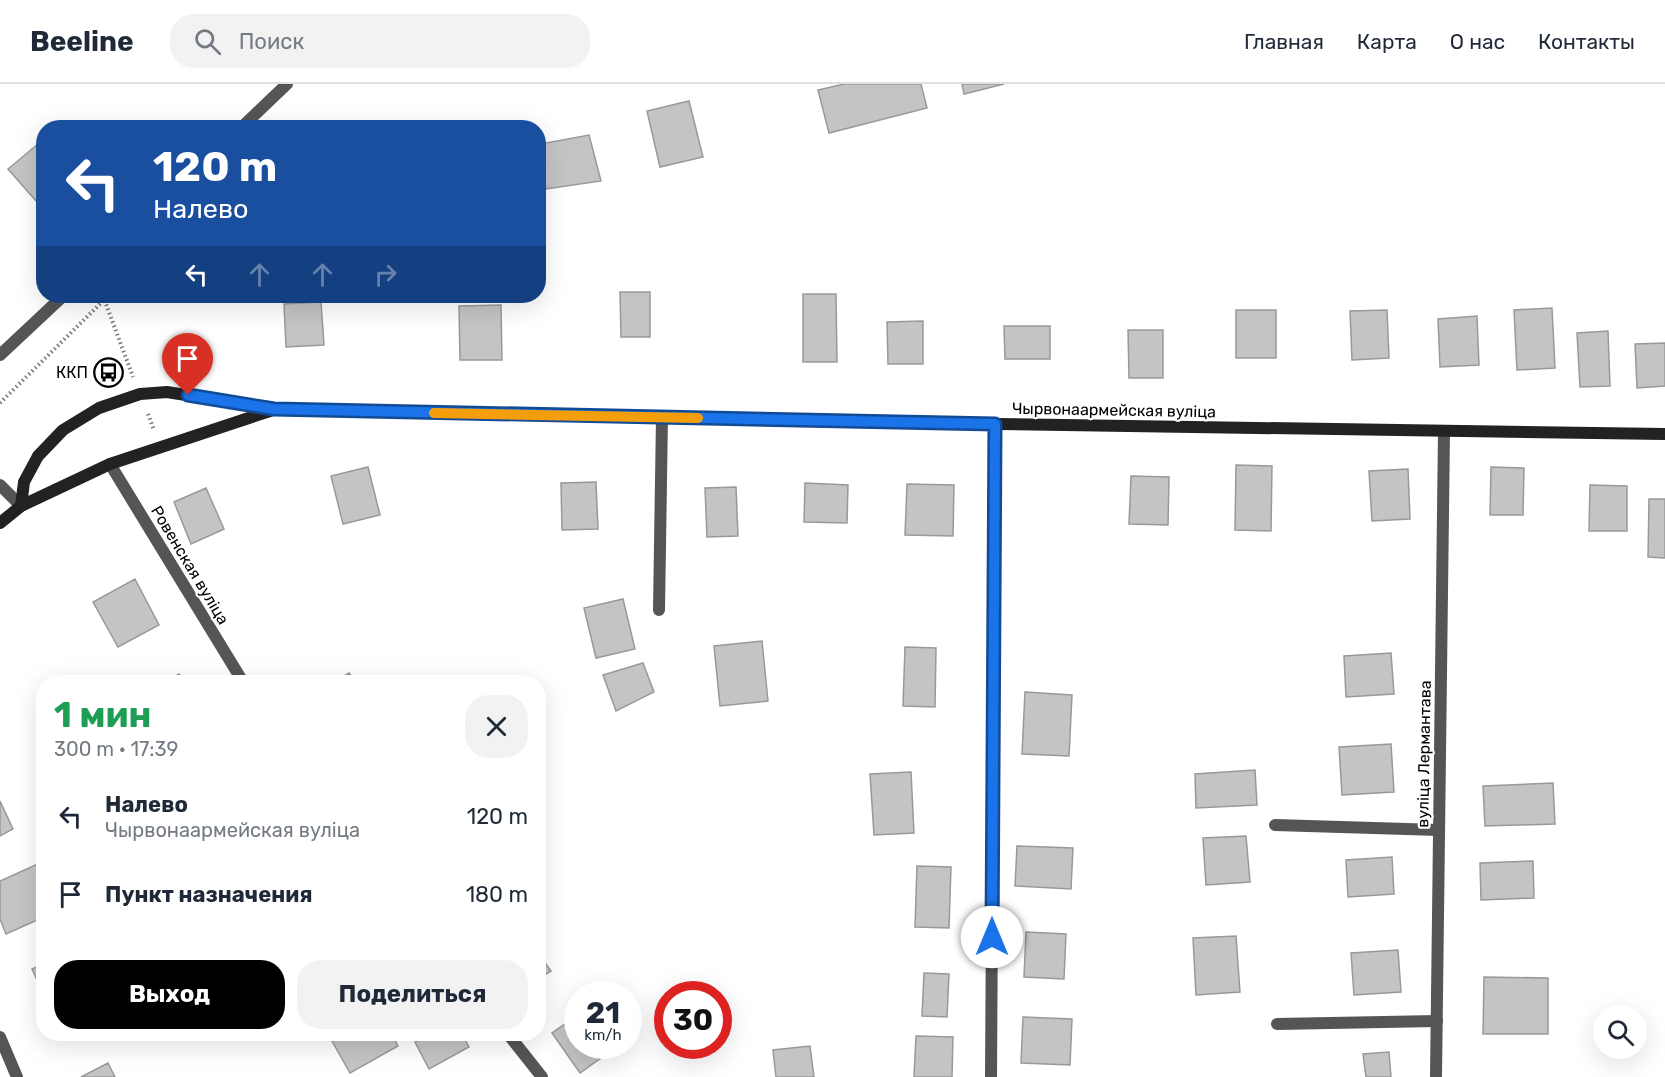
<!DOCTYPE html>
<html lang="ru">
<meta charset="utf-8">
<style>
body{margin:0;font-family:Rubik,sans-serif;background:#f2f2f3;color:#1f2937;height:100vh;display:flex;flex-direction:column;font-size:22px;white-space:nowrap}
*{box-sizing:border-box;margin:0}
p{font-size:20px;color:#747a83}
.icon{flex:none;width:33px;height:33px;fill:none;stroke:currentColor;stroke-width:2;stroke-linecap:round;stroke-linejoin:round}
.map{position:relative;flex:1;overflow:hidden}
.side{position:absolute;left:36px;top:591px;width:510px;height:366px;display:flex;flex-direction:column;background:#fff;border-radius:24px;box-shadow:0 6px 24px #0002}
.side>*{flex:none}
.hud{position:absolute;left:36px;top:36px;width:510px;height:183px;border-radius:24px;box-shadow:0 6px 24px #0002;background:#1a4fa0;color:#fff;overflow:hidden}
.controls{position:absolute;left:1593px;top:921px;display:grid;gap:12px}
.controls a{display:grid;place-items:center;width:54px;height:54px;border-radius:50%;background:#fff;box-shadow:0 6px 24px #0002;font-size:30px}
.speed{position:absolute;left:564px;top:897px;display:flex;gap:12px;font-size:30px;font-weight:700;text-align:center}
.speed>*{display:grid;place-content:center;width:78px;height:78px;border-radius:50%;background:#fff;box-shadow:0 6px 24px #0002;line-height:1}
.speed small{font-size:15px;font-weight:400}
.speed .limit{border:9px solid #d22;background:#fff;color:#111}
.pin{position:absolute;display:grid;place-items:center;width:51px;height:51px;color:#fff;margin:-62px -26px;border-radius:50% 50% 50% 0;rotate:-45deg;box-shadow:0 0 6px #0007}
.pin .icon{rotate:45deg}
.me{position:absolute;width:66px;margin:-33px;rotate:0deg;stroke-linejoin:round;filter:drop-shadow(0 0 4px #0008)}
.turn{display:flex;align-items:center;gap:21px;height:126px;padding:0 18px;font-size:27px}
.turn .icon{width:78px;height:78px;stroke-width:2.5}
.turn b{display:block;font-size:42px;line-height:51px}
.lanes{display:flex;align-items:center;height:57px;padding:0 18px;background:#0003;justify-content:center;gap:30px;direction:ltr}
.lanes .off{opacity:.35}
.round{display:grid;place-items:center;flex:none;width:63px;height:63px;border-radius:24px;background:#f2f2f3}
.overview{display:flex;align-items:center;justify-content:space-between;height:102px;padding:0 18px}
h1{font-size:36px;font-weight:700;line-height:45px;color:#1e9e55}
.cta{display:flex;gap:12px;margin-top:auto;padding:12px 18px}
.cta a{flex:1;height:69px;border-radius:24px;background:#000;color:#fff;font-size:24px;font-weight:700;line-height:69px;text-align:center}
.cta a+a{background:#f2f2f3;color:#1f2937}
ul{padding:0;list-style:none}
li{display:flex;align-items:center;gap:18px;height:78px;padding:0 18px}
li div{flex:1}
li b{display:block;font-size:22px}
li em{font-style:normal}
header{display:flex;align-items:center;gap:36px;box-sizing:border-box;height:84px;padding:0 30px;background:#fff;border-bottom:2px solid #e0e1e3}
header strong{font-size:28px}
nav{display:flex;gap:33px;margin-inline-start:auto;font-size:21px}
.search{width:420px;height:54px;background:#f2f2f3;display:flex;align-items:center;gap:15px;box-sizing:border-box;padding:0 21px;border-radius:24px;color:#747a83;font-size:22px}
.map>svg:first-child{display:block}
</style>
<header>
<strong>Beeline</strong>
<div class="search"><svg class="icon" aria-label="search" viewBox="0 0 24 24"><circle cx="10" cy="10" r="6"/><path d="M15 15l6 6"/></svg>Поиск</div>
<nav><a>Главная</a><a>Карта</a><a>О нас</a><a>Контакты</a></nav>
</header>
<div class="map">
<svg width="1665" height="993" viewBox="0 0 1665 993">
<rect width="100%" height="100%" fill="#fff"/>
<path fill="#c4c4c4" stroke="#999" stroke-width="1.5" d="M844,0H921L927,24L829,49L818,6Z
M962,0H1004L964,10Z
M689,17L703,73L660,83L647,27Z
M589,51L601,97L546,105L540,60Z
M44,55V126L8,85Z
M620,208H650V253H621Z
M803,210H836L837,278H803Z
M321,218L324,261L286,263L284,220Z
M501,221L502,276H460L459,222Z
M1552,224L1555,284L1517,286L1514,226Z
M1236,226H1276V274H1236Z
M1387,226L1389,274L1352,276L1350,227Z
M1477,232L1479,281L1440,283L1438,235Z
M923,237V280H888L887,238Z
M1004,242H1050V275H1005Z
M1128,246H1163V294H1129Z
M1608,247L1610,302L1580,303L1577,249Z
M1665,259V302L1637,304L1635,260Z
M1236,381L1272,382L1271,447L1235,446Z
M368,383L380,431L343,440L331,392Z
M1491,383L1524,384L1523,431H1490Z
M1408,385L1410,435L1372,437L1369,387Z
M1131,392L1169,393L1168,441L1129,440Z
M596,398L598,445L562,446L561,399Z
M805,399L848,401L847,439L804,438Z
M907,400L954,401L953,452L905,451Z
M1590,401L1627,402V447H1589Z
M736,403L738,452L707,453L705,404Z
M206,404L224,445L191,460L174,418Z
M1649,415H1665V474L1648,473Z
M135,495L159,541L118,563L93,518Z
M623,515L635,565L596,574L584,524Z
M762,557L768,617L720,622L714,562Z
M905,563L936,564L935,623L903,622Z
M1391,569L1394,610L1346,613L1344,572Z
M643,579L654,608L616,627L603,591Z
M349,589L356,598H334Z
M179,590L184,598H165Z
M1025,608L1072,611L1069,672L1022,670Z
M1391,660L1394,708L1342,711L1339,663Z
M1255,686L1257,721L1196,724L1195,690Z
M911,688L914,749L874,751L870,690Z
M1553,699L1555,740L1485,742L1483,702Z
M0,717L13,745L0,752Z
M1246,752L1250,798L1206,801L1203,754Z
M1017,762L1073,764L1071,805L1015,802Z
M1392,773L1394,810L1348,813L1346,776Z
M1533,777L1534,814L1481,816L1480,779Z
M40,779L44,787V833L6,850L0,835V797Z
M917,782L951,783L949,844L915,843Z
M1026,848L1066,850L1064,895L1024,893Z
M1236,852L1240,908L1196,911L1193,854Z
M1398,866L1401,908L1354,911L1351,869Z
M538,869L551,887L538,895Z
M44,880V912L32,885Z
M924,889L949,890L947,933L922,932Z
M1484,893L1548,894V950H1483Z
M578,931V962H618L580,989L552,949Z
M1023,933L1072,935L1070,981L1021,979Z
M328,950H392L398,962L350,989Z
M430,950H462L469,963L429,985L415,958Z
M916,952L953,953L952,993H914Z
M810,962L814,993H776L773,966Z
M1389,968L1391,993H1366L1363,970Z
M108,979L115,993H81Z"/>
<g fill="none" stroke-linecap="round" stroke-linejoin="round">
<path stroke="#777" stroke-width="4" stroke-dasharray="1.5 3" stroke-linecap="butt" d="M103,212L133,293
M0,319L105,215
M148,330L154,346"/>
<path stroke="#555" stroke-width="12" d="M659,526L662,333
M1275,741L1439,746
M1277,940L1437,937"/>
<path stroke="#555" stroke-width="12" d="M241,44L287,0
M0,271L63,212
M110,380L243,598
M0,401L21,422
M508,950L542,993
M0,953L17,993
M991,993L995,340
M1436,993L1444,347"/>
<path stroke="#222" stroke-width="12" d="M21,422L24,398L38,372L63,346L99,324L140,310L167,308L274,325L995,340L1665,350
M0,439L21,422L110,380L270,327"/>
</g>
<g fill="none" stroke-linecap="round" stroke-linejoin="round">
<defs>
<path id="route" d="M188,311L274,325L995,340L992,853"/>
</defs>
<use href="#route" stroke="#114b97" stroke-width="15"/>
<use href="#route" stroke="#1a73e8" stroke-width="10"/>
<path stroke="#f59e0b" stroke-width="10" d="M434,329L698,334"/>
</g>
<defs>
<symbol id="bus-ring" viewBox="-11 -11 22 22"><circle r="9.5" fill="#fff" stroke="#000" stroke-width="1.5"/><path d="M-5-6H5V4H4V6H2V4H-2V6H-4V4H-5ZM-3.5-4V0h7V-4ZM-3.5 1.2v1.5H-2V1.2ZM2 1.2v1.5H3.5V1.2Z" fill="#000"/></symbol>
</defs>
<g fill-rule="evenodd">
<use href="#bus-ring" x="92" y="272" width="33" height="33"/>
</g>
<g text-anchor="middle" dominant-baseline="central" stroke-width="4.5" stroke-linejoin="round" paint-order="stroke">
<g font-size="16" fill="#000" stroke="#fff" text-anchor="end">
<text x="88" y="288">ККП</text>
</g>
<g font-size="16" fill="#000" stroke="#fff">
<text transform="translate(1114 326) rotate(1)">Чырвонаармейская вуліца</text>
<text transform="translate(190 481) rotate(59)">Ровенская вуліца</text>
<text transform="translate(1424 670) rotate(-89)">вуліца Лермантава</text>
</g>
</g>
</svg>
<div class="controls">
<a><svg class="icon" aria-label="search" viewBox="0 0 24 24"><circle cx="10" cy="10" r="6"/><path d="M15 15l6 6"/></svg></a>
</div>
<div class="speed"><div>21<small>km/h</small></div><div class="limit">30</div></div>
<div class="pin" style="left:188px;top:311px;background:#d93025"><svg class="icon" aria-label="arrive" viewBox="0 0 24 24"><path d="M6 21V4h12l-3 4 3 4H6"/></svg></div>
<svg class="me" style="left:992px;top:853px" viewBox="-20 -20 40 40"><circle r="19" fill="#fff"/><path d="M0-13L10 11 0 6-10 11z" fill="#1a73e8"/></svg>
<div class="hud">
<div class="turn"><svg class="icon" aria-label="left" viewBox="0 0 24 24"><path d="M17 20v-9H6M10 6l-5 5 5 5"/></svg><div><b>120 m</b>Налево</div></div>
<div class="lanes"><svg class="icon" aria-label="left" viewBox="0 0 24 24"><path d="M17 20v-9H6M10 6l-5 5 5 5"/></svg><svg class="icon off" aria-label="ahead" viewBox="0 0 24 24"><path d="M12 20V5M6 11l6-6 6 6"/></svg><svg class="icon off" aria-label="ahead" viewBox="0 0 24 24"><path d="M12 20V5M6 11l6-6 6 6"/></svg><svg class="icon off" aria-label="right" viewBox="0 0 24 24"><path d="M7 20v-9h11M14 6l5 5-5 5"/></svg></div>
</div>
<section class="side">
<div class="overview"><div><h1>1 мин</h1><p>300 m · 17:39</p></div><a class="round"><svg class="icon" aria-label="close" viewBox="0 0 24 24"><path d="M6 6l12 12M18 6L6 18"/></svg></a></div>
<ul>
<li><svg class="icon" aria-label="left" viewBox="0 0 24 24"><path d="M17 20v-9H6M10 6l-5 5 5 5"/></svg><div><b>Налево</b><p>Чырвонаармейская вуліца</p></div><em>120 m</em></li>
<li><svg class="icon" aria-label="arrive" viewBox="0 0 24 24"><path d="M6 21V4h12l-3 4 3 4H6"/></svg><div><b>Пункт назначения</b></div><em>180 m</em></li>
</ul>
<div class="cta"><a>Выход</a><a>Поделиться</a></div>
</section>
</div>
